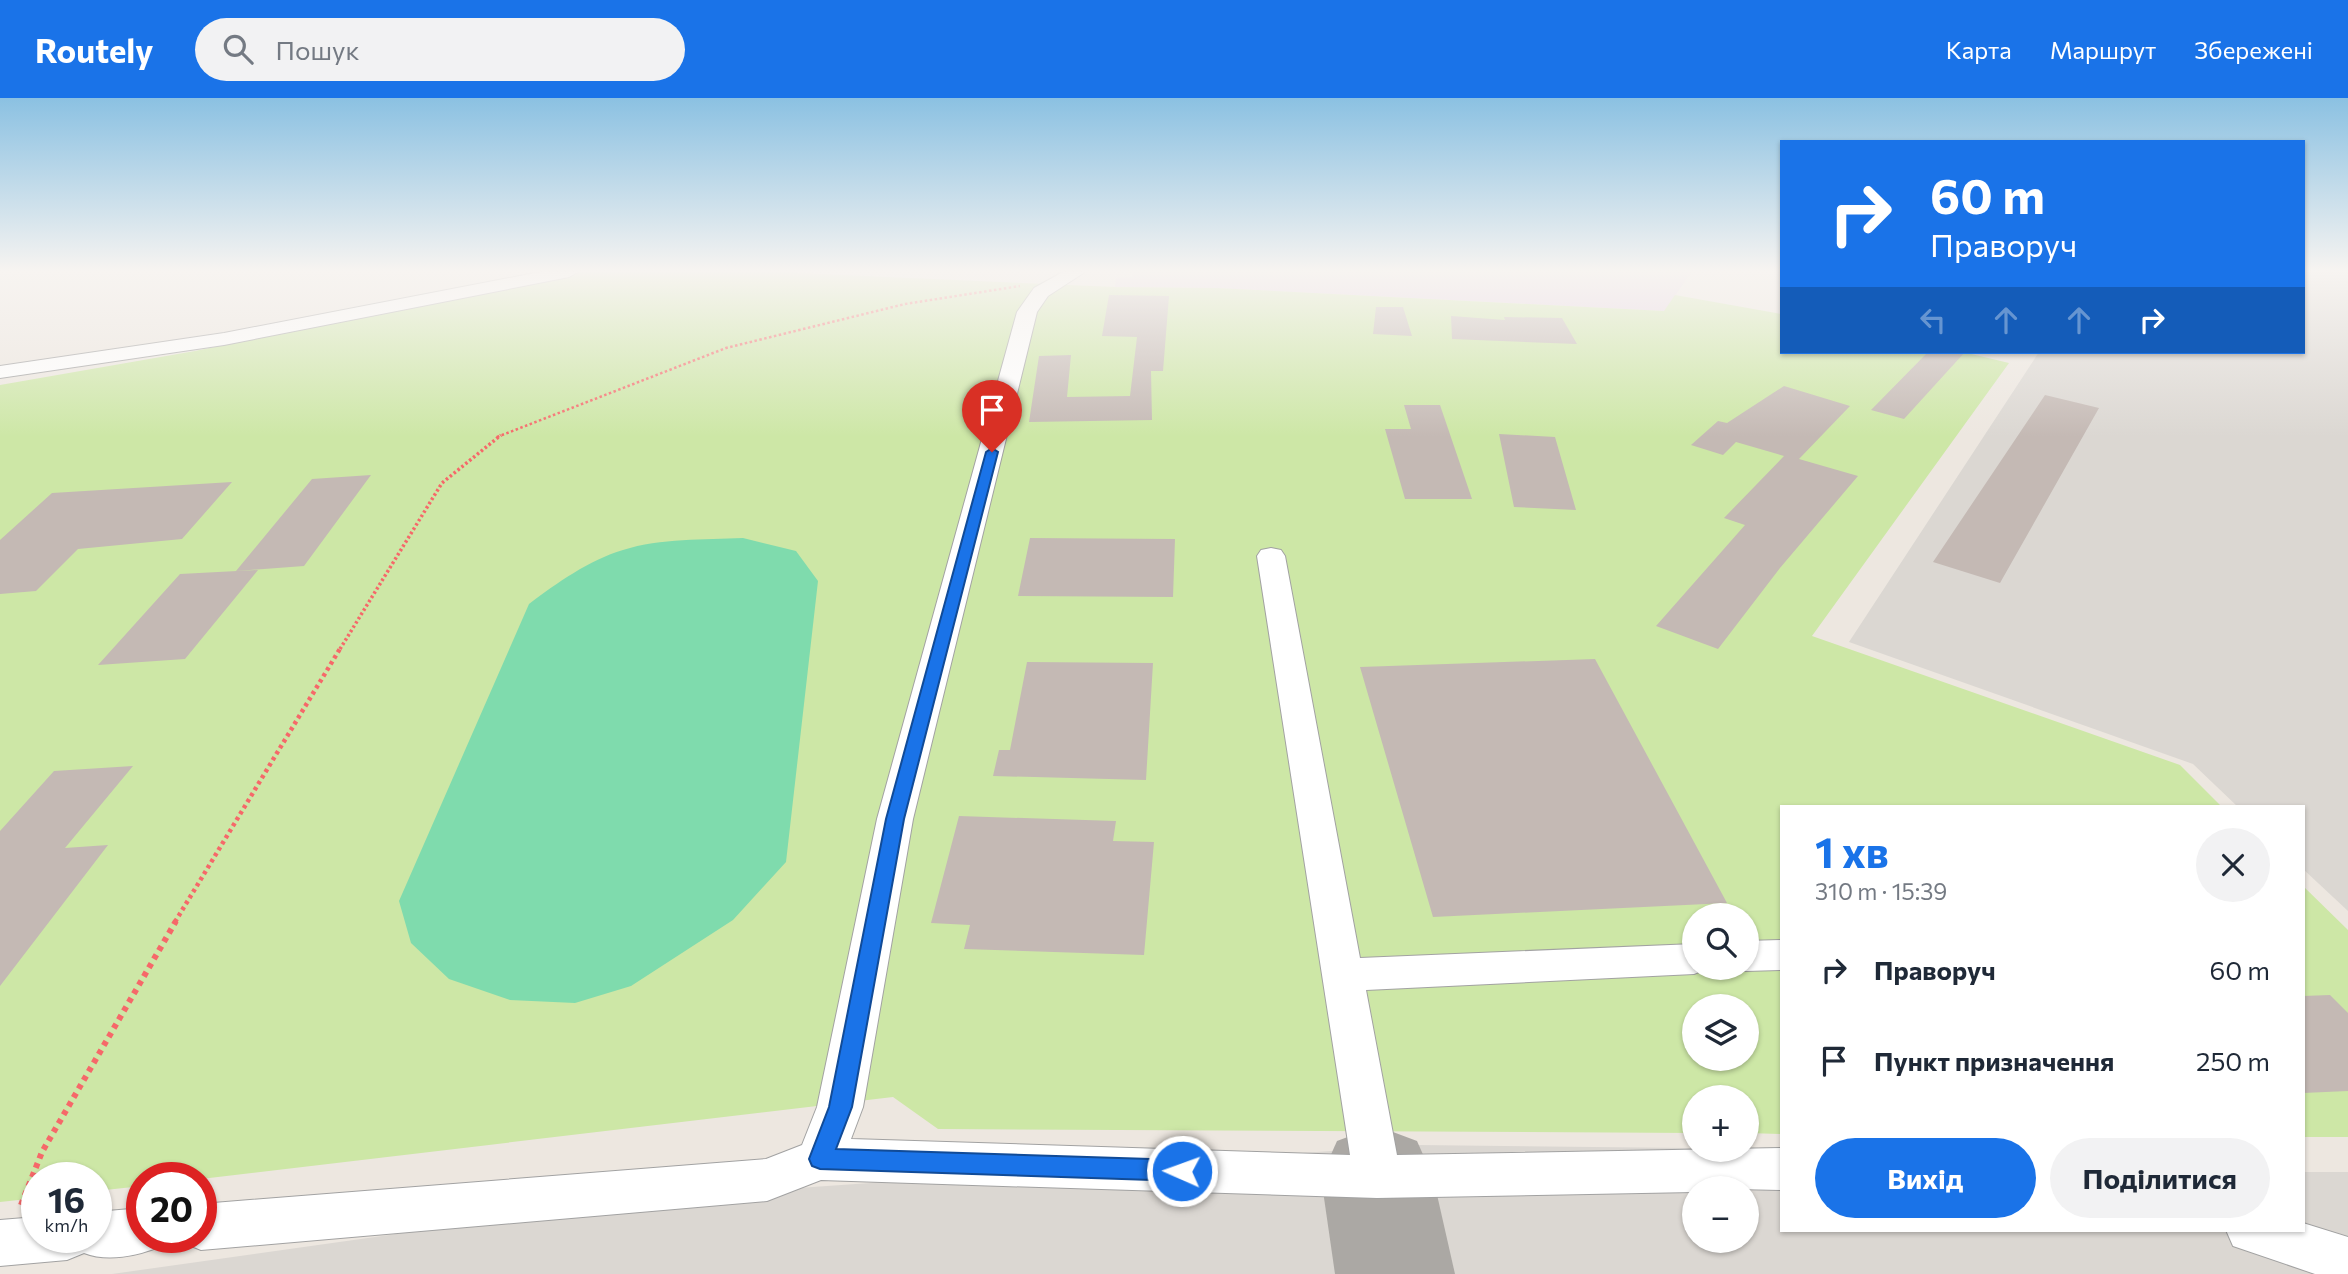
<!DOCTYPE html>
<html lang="uk">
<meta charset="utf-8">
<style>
body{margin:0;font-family:Commissioner,sans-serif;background:#f2f2f3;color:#1f2937;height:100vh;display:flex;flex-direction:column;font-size:26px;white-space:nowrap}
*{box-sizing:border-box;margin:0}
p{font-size:23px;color:#747a83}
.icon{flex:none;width:38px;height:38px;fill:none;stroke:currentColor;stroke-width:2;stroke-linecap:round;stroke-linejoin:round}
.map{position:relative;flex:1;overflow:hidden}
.panel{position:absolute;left:1780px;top:707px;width:525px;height:427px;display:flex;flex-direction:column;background:#fff;border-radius:0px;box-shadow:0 2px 5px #0004}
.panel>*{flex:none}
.guide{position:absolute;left:1780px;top:42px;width:525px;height:214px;border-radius:0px;box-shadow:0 2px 5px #0004;background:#1a73e8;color:#fff;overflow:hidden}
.fabs{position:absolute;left:1682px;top:805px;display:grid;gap:14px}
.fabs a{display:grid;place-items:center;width:77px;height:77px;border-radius:50%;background:#fff;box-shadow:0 2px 5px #0004;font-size:35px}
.speed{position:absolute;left:21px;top:1064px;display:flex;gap:14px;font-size:35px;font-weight:700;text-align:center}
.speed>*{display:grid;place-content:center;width:91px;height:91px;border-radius:50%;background:#fff;box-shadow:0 2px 5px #0004;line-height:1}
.speed small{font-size:18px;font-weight:400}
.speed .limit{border:10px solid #d22;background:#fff;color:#111}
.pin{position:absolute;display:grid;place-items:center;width:60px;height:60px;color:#fff;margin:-72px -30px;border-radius:50% 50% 50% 0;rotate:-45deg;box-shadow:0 0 7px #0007}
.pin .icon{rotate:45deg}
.me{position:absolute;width:77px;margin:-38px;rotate:272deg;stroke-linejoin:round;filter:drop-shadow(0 0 5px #0008)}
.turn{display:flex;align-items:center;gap:24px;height:147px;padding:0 35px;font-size:32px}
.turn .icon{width:91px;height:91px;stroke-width:2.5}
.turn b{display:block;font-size:49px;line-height:60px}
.lanes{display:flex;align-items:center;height:66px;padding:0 35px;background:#0003;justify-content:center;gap:35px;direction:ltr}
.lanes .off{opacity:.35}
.round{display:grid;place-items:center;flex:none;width:74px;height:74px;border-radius:37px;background:#f2f2f3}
.head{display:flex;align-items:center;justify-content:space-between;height:119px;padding:0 35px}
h1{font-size:42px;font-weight:700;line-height:52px;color:#1a73e8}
.action{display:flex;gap:14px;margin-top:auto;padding:14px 35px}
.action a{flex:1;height:80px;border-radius:42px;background:#1a73e8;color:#fff;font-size:28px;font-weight:700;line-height:80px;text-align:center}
.action a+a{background:#f2f2f3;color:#1f2937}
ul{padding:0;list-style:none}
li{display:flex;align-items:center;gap:21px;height:91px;padding:0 35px}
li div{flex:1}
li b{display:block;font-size:26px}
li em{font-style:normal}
header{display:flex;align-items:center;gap:42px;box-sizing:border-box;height:98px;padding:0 35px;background:#1a73e8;color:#fff}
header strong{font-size:33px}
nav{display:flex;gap:38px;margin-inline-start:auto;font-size:24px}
.search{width:490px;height:63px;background:#f2f2f3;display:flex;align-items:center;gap:18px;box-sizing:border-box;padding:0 24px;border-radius:38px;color:#747a83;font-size:26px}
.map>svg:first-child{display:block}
</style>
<header>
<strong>Routely</strong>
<div class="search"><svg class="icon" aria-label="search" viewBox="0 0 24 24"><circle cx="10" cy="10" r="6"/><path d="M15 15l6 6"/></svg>Пошук</div>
<nav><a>Карта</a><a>Маршрут</a><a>Збережені</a></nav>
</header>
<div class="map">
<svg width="2348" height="1176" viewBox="0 0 2348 1176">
<rect width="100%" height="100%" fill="#ede7e0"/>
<path fill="#e6d2e4" d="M1132,174H1691L1665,213L1217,190L1115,189L1116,180L1132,179Z"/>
<path fill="#dbd7d2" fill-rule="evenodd" d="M2303,174H2348V813L2303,771V709H2238L2193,666L1849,544L2039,254H2303Z
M1418,1047L1781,1051L1782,1132H2303V1074H2348V1176H112L652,1100ZM1694,1090H1746V1143H1694Z"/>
<path fill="#cde7a6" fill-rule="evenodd" d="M570,174H775L1115,189L1217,190L1664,213L1675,197L1781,216L1782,254H1963L2009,265L1812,538L2180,667L2222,709H1782L1781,1036L1747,1035L1746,999H1694V1035L938,1031L893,999L201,1081L142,1080V1088L96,1093V1080H37V1100L0,1104V287L195,253ZM1694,817H1746V870H1694ZM1694,908H1746V961H1694Z
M2303,788L2348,832V1039H2303Z"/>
<path fill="#7fdbad" d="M743,440L796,453L818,483L786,764L733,822L631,888L575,905L510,902L449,881L411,845L399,803L529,506C557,485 589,462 623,452C661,440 704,442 743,440Z"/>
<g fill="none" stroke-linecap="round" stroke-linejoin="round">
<path fill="#aba8a4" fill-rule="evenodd" d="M1377,1028L1417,1043L1433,1079L1455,1176H1335L1321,1079L1337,1043Z"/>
</g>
<path fill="#c4b9b4" d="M1109,197L1169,198L1163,273H1151L1152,322L1029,324L1039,258L1071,257L1067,299L1130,298L1137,239L1102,238Z
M1376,209H1403L1412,238L1373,236Z
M1451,218L1505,222L1504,219L1562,220L1577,246L1452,241Z
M1928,254H1965L1904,321L1871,312Z
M1784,288L1850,308L1799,361L1858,378L1780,470L1718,551L1656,528L1745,427L1724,420L1784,358L1736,344L1723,357L1691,347L1718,323L1727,325Z
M2045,297L2099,310L2000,485L1933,464Z
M1404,307H1440L1472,401H1405L1385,331H1411Z
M1499,336L1555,339L1576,412L1514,409Z
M371,377L304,468L236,473L312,381Z
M232,384L182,441L78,451L36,493L0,496V442L52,395Z
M1030,440L1175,441L1173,499L1018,498Z
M258,472L185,561L98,567L180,476Z
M1595,561L1727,805L1433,819L1360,569Z
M1027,564L1153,565L1146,682L993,678L999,652H1010Z
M133,668L65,750L108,747L0,888V733L54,673Z
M959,718L1116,723L1113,743L1154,744L1144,857L964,851L970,827L931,825Z
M2330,897L2348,915V993L2303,995V898Z"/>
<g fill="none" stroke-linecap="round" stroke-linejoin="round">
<defs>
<path id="minor" d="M540,174H578L569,179L224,247L0,280V268L224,235Z
M1063,174H1085L1048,198L1037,214L913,721L863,1009L851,1041L1350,1057L1257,458L1261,452L1271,450L1281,452L1285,458L1360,860L1694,846V870H1709L1694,876L1366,892L1397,1057L1782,1050V1092L1694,1090V1094L1377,1100L821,1082L767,1103L201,1152L184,1145L181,1139H201V1106L766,1061L802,1047L817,1009L877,721L1017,214L1034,190Z
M1782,842V872L1746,873L1734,870H1746V843Z
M142,1110V1139H164L159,1149C137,1158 107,1164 84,1155L67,1162L0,1168V1122L37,1119V1139H96V1114Z
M2303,1125L2348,1139V1176H2315L2233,1148L2226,1132H2303Z"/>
</defs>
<use href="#minor" stroke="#a2a2a2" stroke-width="2"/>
<path stroke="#f66869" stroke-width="2.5" stroke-dasharray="2.5 2.5" stroke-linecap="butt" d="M497,339L726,250L905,206L1020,188"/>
<path stroke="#f66869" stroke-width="3.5" stroke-dasharray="2.5 2.5" stroke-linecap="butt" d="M340,551L442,385L501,337"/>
<path stroke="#f66869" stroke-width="4.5" stroke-dasharray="3.5 3.5" stroke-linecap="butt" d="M175,824L341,549"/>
<path stroke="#f66869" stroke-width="6" stroke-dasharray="5 5" stroke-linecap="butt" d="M21,1107L42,1054L176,823"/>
<use href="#minor" fill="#fff" fill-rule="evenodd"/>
</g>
<linearGradient id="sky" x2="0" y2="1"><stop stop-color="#8bc1e2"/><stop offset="0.51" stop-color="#f7f4f1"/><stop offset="1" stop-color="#f7f4f1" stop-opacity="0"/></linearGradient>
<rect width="2348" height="339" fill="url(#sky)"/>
<path fill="#1a73e8" stroke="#114b97" stroke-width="2" d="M992,350L998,354L904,721L852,1009L836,1051L1182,1062L1191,1065L1194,1073L1191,1080L1182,1083L820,1071L812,1068L809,1061L829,1009L886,721L986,354Z"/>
</svg>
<div class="fabs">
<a><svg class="icon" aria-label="search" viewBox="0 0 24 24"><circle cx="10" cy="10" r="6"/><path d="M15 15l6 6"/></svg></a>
<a><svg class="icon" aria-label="layers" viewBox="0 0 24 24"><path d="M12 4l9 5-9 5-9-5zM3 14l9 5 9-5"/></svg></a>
<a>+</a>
<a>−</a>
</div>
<div class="speed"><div>16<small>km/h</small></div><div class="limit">20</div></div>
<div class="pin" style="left:992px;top:354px;background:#d93025"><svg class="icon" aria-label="arrive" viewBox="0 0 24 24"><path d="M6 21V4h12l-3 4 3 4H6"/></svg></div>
<svg class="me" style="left:1182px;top:1073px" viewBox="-20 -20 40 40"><circle r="17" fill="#1a73e8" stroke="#fff" stroke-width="3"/><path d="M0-11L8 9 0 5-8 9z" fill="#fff"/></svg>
<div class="guide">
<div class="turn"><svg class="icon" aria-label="right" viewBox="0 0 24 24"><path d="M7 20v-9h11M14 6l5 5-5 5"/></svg><div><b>60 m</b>Праворуч</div></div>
<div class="lanes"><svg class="icon off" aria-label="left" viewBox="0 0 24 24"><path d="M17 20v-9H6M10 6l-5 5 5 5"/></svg><svg class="icon off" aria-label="ahead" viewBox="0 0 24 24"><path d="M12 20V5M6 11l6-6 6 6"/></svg><svg class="icon off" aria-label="ahead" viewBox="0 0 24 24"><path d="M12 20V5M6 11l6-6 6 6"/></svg><svg class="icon" aria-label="right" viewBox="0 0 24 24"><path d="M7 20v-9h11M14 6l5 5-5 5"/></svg></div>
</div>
<section class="panel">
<div class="head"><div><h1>1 хв</h1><p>310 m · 15:39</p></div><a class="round"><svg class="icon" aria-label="close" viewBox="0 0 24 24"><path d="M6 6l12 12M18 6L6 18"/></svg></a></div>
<ul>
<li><svg class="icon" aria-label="right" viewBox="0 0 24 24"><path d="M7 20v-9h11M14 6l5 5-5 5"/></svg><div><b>Праворуч</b></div><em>60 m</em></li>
<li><svg class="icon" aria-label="arrive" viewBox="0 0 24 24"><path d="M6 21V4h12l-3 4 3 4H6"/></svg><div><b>Пункт призначення</b></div><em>250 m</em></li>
</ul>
<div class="action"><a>Вихід</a><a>Поділитися</a></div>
</section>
</div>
